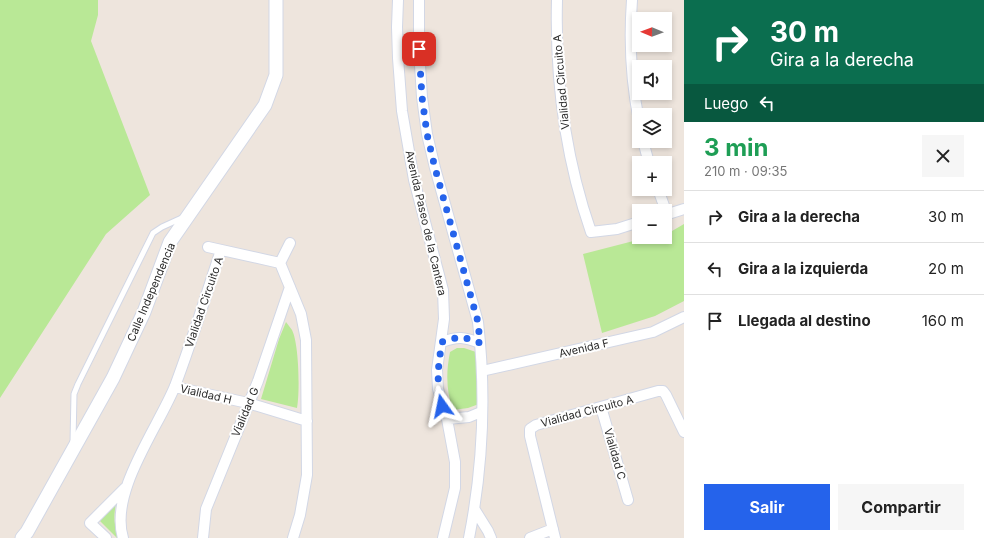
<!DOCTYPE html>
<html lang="es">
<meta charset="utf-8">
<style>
body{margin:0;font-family:Inter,sans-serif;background:#f6f6f6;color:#222;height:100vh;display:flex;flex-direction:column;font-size:15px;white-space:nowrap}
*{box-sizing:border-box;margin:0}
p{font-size:13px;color:#767676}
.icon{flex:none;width:22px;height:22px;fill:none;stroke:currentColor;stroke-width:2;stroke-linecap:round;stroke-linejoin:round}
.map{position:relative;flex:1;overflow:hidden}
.side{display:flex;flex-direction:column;background:#fff;width:300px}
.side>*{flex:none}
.guide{background:#0b6e4f;color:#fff;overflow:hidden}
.needle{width:26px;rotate:271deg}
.fabs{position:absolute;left:632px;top:12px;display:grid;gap:8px}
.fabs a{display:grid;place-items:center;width:40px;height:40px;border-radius:0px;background:#fff;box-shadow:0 2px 6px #0003;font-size:20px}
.pin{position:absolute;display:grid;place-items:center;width:34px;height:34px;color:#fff;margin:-17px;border-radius:8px;box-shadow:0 2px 6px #0006}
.me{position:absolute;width:44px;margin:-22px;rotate:348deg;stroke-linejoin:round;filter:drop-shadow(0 0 3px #0008)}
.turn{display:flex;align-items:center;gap:14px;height:84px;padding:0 20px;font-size:18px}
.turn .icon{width:52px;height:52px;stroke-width:2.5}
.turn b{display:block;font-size:28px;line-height:34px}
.then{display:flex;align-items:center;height:38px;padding:0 20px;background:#0003;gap:8px;font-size:15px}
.round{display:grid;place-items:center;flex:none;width:42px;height:42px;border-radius:0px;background:#f6f6f6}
.head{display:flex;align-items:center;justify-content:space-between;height:68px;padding:0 20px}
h1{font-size:24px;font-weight:700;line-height:30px;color:#1e9e55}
.primary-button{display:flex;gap:8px;margin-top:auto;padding:8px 20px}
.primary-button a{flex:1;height:46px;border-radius:0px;background:#2563eb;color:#fff;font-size:16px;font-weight:700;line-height:46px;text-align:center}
.primary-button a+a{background:#f6f6f6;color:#222}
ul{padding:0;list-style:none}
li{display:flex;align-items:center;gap:12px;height:52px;padding:0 20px;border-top:1px solid #e0e0e0}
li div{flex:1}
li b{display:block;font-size:15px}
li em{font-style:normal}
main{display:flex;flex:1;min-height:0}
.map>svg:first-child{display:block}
</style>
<main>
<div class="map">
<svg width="684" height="538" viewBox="0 0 684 538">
<rect width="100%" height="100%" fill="#eee5dd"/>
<path fill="#b9e896" d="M0,0H98V15L91,41L150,195L106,234L0,398Z
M684,224V301L655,316L602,333L583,254L649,237H665V233L672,231Z
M286,322C288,325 290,327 292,330C299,344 300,392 297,408L261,399L279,339Z
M457,348H464L476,352L479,404L468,408L453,410C446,391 446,372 450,352Z
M117,500C113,514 114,524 118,538H117L98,519Z"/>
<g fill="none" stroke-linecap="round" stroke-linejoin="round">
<defs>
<path id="service" d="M73,442L74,394L78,384L153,233L162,227L184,217"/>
<path id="minor" d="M398,0L397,27L398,58L402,111L414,180L443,290L444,319L437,370L438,389L447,419L455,462V488L443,538
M419,0V49L422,97L427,134L435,168L478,322C486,393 483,467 469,538
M557,0C555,79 565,157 591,232L617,229L639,222
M632,0C629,41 631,81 639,121
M643,141L649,163
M658,189L667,214
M665,215L684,209
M208,247L280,263L301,314L306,340L307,475L300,515L293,538
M280,263L290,243
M442,342C458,336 464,337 480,343
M482,371L653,332L684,317
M175,387L248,403L307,421
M601,407L628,500
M447,419L469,417L481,412
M475,510L488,531L491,538
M106,538L90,523L125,488
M123,538C109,492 158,428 175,386C192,341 206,295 221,250
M203,538L206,509L258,381L290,287
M530,538L553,529
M555,538L530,436V429L536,425L658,391H663L666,395L684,432"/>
<path id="tertiary" d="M22,538L27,532L113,378L144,312L170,242L265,105L276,75V0"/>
</defs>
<use href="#service" stroke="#d2d7e5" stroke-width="7"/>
<use href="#minor" stroke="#d2d7e5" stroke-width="12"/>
<use href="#tertiary" stroke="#d2d7e5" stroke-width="15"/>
<use href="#service" stroke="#fff" stroke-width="5"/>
<use href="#minor" stroke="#fff" stroke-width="10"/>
<use href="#tertiary" stroke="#fff" stroke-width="13"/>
</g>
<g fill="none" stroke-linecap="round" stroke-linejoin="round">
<path stroke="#2563eb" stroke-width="7" stroke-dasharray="0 12.6" d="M419,49L422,97L427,134L435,168L478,322L480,343C464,336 458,336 442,342C438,367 436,381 442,406"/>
</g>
<g text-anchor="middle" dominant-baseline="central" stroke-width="4" stroke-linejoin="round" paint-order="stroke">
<g font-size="11" fill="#2c2c2c" stroke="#fff">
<text transform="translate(561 82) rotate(-95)">Vialidad Circuito A</text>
<text transform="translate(426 223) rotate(77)">Avenida Paseo de la Cantera</text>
<text transform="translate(151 292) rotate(-67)">Calle Independencia</text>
<text transform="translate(204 302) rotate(-71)">Vialidad Circuito A</text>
<text transform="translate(584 348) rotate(-13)">Avenida F</text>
<text transform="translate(206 394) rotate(13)">Vialidad H</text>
<text transform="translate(587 411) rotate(-15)">Vialidad Circuito A</text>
<text transform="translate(245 412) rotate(-67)">Vialidad G</text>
<text transform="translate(615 454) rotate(74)">Vialidad C</text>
</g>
</g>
</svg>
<div class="fabs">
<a><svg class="needle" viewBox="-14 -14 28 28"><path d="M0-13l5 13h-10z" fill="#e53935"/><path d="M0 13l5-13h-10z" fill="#767676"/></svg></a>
<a><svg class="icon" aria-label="sound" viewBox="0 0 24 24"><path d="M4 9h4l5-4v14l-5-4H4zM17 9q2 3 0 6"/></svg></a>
<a><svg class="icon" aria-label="layers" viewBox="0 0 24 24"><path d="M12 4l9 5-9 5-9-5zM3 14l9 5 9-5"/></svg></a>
<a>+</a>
<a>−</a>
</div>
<div class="pin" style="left:419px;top:49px;background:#d93025"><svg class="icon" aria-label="arrive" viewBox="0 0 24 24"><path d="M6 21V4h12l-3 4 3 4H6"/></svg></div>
<svg class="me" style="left:442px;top:406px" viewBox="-20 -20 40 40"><path d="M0-17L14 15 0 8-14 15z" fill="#2563eb" stroke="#fff" stroke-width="4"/></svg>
</div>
<section class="side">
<div class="guide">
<div class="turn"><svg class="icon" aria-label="right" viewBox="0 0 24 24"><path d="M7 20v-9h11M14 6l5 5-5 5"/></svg><div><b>30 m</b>Gira a la derecha</div></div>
<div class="then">Luego<svg class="icon" aria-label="left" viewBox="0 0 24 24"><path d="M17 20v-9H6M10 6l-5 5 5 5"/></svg></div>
</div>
<div class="head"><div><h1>3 min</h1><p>210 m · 09:35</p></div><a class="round"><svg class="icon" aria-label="close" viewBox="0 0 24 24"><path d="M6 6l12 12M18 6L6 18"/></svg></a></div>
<ul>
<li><svg class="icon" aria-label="right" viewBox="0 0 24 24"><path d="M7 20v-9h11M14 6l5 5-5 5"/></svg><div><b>Gira a la derecha</b></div><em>30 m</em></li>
<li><svg class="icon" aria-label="left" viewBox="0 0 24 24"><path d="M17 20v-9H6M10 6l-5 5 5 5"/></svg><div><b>Gira a la izquierda</b></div><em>20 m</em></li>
<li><svg class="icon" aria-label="arrive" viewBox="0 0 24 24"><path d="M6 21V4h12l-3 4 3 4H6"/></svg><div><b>Llegada al destino</b></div><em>160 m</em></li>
</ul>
<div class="primary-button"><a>Salir</a><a>Compartir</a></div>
</section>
</main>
